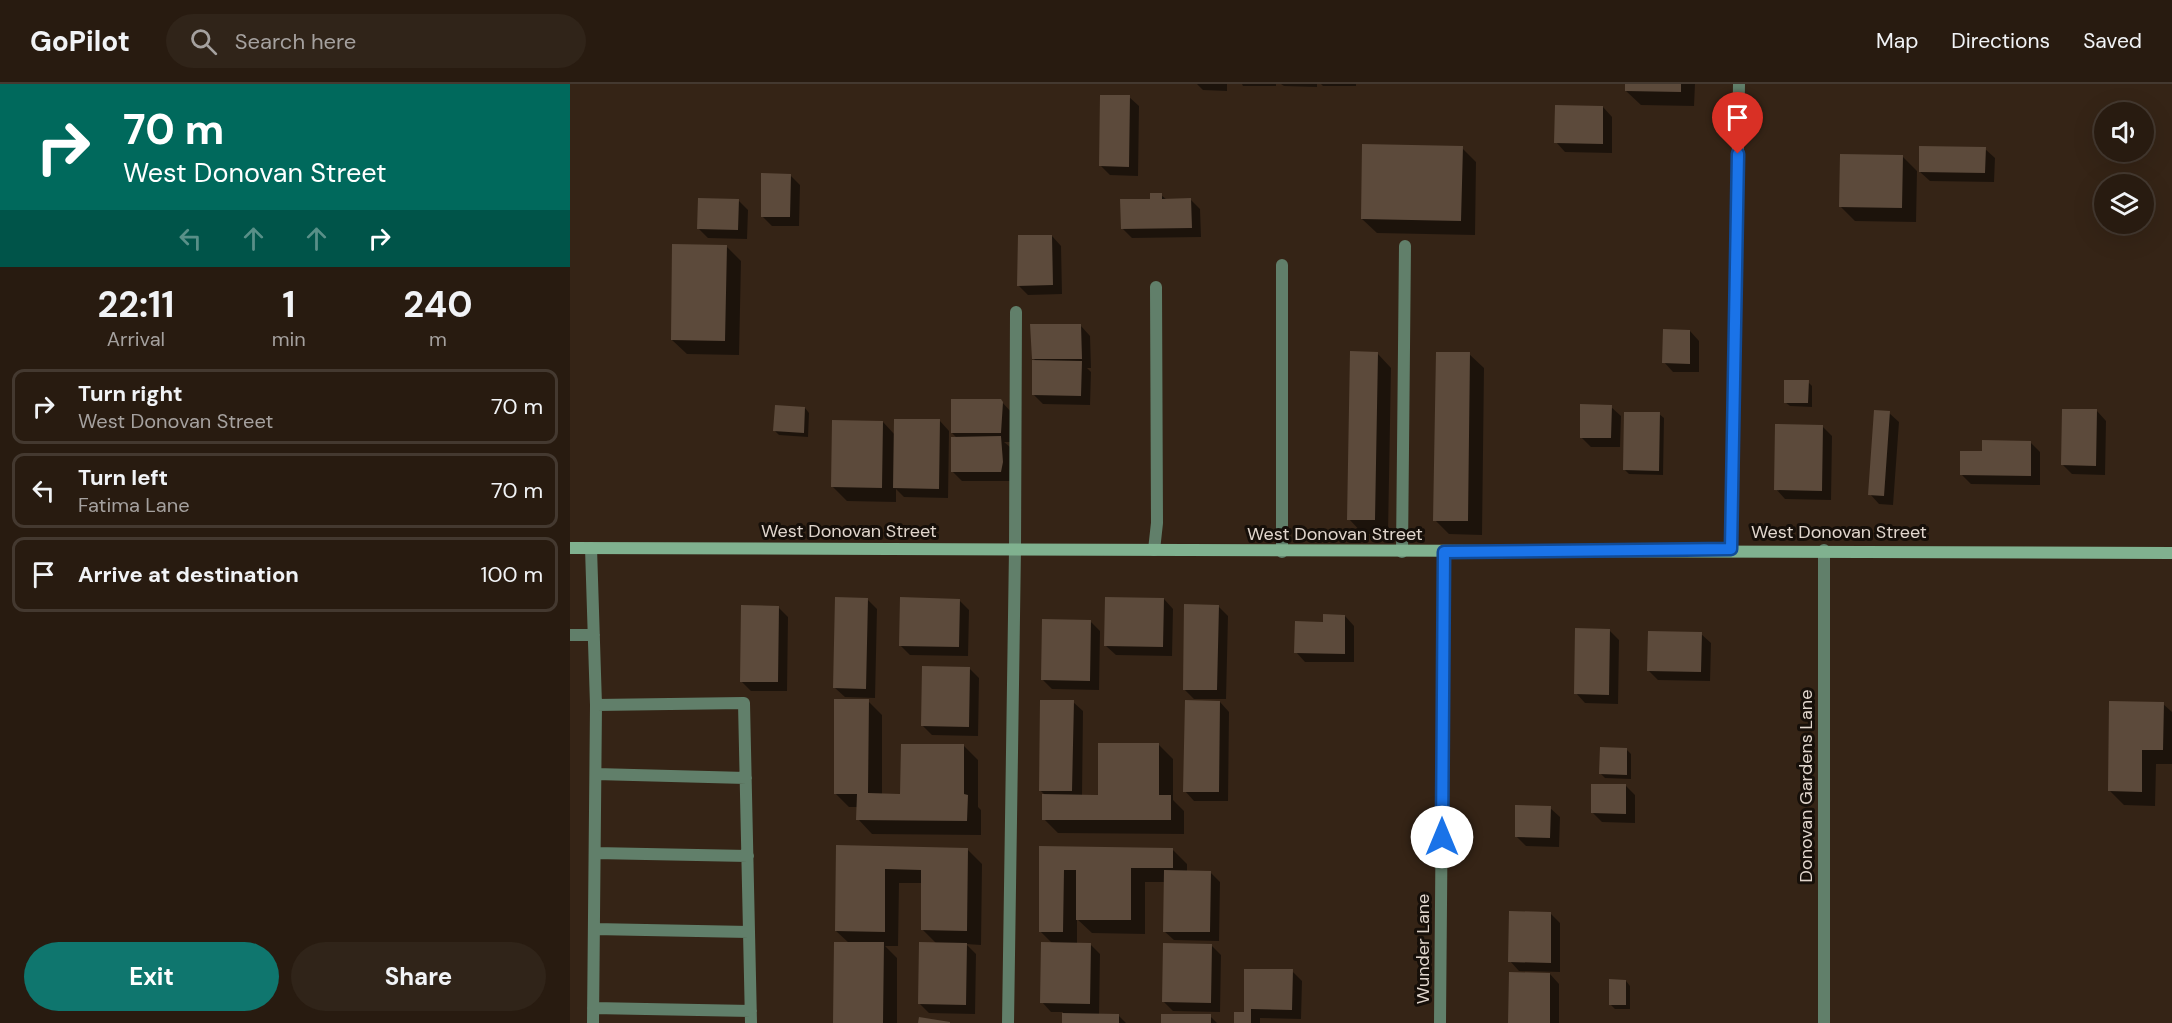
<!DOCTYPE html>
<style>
body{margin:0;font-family:"DM Sans",sans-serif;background:#302419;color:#f1f3f6;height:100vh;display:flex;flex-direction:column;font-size:22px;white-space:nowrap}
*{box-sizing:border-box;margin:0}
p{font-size:20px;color:#a5a19f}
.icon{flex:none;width:33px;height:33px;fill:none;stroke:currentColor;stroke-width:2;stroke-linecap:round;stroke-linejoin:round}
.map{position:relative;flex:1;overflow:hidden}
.details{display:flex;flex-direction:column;background:#281b10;width:570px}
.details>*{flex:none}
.top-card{background:#00695c;color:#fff;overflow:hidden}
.buttons{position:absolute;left:1524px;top:18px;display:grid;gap:12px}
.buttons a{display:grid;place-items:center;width:60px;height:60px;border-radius:50%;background:#281b10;box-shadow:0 6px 24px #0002,0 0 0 2px #443930;font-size:30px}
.pin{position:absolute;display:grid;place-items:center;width:51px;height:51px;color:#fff;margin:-62px -26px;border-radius:50% 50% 50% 0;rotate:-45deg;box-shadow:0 0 6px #0007}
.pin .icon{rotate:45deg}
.me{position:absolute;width:66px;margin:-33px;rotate:0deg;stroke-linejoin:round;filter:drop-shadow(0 0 4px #0008)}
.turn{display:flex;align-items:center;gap:21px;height:126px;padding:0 24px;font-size:27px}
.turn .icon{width:78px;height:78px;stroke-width:2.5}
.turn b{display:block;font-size:42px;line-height:51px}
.lanes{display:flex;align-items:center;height:57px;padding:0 24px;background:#0003;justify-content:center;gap:30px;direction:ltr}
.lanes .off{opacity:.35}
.eta{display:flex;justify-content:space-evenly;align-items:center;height:102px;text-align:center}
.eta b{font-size:36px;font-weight:700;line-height:42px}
.cta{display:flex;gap:12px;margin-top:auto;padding:12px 24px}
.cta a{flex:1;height:69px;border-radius:36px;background:#0f766e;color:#fff;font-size:24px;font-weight:700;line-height:69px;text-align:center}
.cta a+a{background:#302419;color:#f1f3f6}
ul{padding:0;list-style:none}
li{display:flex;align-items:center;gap:18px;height:75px;margin:0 12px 9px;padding:0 12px;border:3px solid #443930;border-radius:12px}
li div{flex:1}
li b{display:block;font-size:22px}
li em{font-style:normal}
header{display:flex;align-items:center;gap:36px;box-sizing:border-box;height:84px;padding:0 30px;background:#281b10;border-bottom:2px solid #443930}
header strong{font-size:28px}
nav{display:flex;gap:33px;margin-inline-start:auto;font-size:21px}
.search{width:420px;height:54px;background:#302419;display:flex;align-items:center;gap:15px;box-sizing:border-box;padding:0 21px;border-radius:33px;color:#a5a19f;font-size:22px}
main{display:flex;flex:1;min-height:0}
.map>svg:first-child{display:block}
</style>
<header>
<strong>GoPilot</strong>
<div class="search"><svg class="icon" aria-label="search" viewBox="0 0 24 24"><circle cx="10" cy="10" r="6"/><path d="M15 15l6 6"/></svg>Search here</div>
<nav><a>Map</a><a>Directions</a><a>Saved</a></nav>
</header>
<main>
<section class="details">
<div class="top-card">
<div class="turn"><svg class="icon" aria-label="right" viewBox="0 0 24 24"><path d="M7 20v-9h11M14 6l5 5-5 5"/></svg><div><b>70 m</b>West Donovan Street</div></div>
<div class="lanes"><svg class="icon off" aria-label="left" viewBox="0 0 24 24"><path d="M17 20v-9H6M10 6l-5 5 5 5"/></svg><svg class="icon off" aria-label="ahead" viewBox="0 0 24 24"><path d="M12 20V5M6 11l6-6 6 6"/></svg><svg class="icon off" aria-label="ahead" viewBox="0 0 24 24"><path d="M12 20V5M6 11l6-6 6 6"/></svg><svg class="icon" aria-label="right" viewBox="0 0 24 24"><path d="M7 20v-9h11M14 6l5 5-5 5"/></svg></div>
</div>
<div class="eta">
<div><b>22:11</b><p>Arrival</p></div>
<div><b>1</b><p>min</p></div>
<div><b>240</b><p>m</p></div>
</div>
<ul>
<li><svg class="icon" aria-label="right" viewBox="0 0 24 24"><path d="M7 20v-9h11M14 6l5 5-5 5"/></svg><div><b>Turn right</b><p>West Donovan Street</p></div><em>70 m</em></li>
<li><svg class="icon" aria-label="left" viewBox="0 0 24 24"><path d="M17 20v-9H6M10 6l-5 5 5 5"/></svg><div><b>Turn left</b><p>Fatima Lane</p></div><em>70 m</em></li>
<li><svg class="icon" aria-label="arrive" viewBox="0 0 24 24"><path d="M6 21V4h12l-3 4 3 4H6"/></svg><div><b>Arrive at destination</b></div><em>100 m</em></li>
</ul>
<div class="cta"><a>Exit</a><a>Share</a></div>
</section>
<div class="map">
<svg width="1602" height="939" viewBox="0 0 1602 939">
<rect width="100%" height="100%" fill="#352416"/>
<path fill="#0007" d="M627,0H657V7L633,6Z
M672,0H706V2H673Z
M711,0H747V3L714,2Z
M751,0H786V2H753Z
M1056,0H1125L1124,22L1071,21L1056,7Z
M559,13L569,22L568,92L540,91L531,82Z
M1033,23L1042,33V69L995,68L986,58Z
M892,64L906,78L905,151L807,149L792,135Z
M1415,65L1425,74L1424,98L1360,97L1350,88Z
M1333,73L1347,87L1346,138L1285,137L1271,123Z
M220,91L230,101L229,142H202L192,132Z
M591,111L597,116H621L630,125L631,153L562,154L552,144L582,116Z
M168,116L178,126L177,155L138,154L129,145Z
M482,152L491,162L492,210L458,211L449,202Z
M156,162L171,177L169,271L117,270L102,256Z
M511,242L520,252L521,284H517L521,288L520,321L473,320L463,310L467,278L463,274Z
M1120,247L1129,257V288H1103L1094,278Z
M807,269L821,284L818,450H793L779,435Z
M899,270L914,284L912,451L879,450L865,436Z
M1238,298L1242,302V323L1220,322L1215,318Z
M430,316L442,329L440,358H434L440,363V397H392L382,387L388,355L382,349Z
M1041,323L1051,332L1050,363H1021L1011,353Z
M235,324L239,329L238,353L209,351L205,347Z
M1527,327L1536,337L1535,391L1502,390L1493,381Z
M1319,329L1329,338L1323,421L1309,420L1300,410Z
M1089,330L1094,334L1093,391L1059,390L1055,386Z
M370,337L379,347L378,414L334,413L326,405V418L277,417L262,402L313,338L325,351Z
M1252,342L1262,352L1261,416L1215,415L1206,405Z
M1461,359L1470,368V401L1401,400L1392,391L1413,369Z
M297,515L307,525L305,614L275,613L265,604Z
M594,515L603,525L602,572L546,571L536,562Z
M389,516L399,526L398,572L340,571L330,561Z
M648,522L658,532L656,615H624L614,605Z
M208,523L218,533L217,607H181L171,597Z
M775,532L784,542V578H735L726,568L755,539Z
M520,537L530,547L529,606L482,605L473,596Z
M1039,546L1049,556L1048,620L1015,619L1006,609Z
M1131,550L1141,559L1140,597L1088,596L1079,587Z
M399,584L409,594L408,652L362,651L352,641Z
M298,617L312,631V711H332L394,662L408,676V723L411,726V751L302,750L288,735V723H279L265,709Z
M503,618L513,627L512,712H529L589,661L603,675V716L614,727V750L488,749L474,735L476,712L470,706Z
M650,618L659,628L658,717H624L615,707Z
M1593,620L1602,628V680H1586L1585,722L1554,721L1540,707Z
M1056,665L1061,670V695L1035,694L1031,690Z
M1056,702L1065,711V739L1032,738L1022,728Z
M980,724L990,733L989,763L956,762L946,752Z
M268,763L397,765L412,780L411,861L396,860L406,870L405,930L359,929L349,919L367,860L352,845L353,799H329L328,862H315L327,874V939H264L279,859L266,847Z
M471,764L602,765L617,780V788H640L650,798L649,857L604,856L594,847L595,798H575V850L522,849L507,835V860H520L530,870L529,931H548L556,939H493V928H481L472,918L483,860L470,847Z
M981,830L990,839V888L949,887L940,877Z
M642,862L651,871L650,928L603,927L593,917Z
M722,887L732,897L731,935L690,934V939H666Z
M980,890L989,900V939H940Z
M1056,897L1060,902V925H1045L1040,920Z
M640,932L647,939H593Z"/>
<path fill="#5c4a3b" d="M1055,0H1111V8L1055,7Z
M530,11H560L559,83L529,82Z
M985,21L1033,22V60L984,59Z
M792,60L893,62L891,137L791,135Z
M1349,62L1416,63L1415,89L1349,88Z
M1270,70L1333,71L1332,124L1269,123Z
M191,89L221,90L220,133H191Z
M580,109H592V115L621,114L622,144L551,145L550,115H580Z
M128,114L169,115L168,146L127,145Z
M448,151H482L483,201L447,202Z
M102,160L157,161L155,257L101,256Z
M460,240H511L512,275H462Z
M1093,245L1120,246V280L1092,279Z
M780,267L808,268L805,436H777Z
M866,268H900L898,437H863Z
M462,276L512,277L511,312L462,311Z
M1214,296H1239L1238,319H1214Z
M381,315H431L433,318L431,349H381Z
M1010,320L1042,321L1041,354H1010Z
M205,321L235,323L234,349L203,347Z
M1492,325H1527L1526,382L1491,381Z
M1304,326L1320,327L1314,412L1298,411Z
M1054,328H1090L1089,387L1053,386Z
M324,335H370L369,405L323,404Z
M262,336L313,337L312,404L261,403Z
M1205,340L1253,341L1252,407L1204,406Z
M431,352L433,378L431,388H381V353Z
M1412,356L1461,357V392L1390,391V367H1412Z
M265,513L298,514L296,605L263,604Z
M330,513L390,515L389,563L329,562Z
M535,513L594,514L593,563L534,562Z
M614,520L649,521L647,606H613Z
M171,521L209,522L208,598H170Z
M753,530L775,531V570L724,569L725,537L753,538Z
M472,535L521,536L520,597L471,596Z
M1005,544L1040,545L1039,611L1004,610Z
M1078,547L1132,548L1131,588L1077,587Z
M352,582L400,583L399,643L351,642Z
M264,615H299L298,709L330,710L331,660H394V710L398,711L397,737L286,736L287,710H264Z
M470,616H504L502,707H469Z
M615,616L650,617L649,708H613Z
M1539,617L1594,618L1593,666H1572V708L1538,707Z
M528,659H589V711H601V736H472V710L528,711Z
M1030,663L1057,664V691L1029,690Z
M1021,700H1056V730L1021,729Z
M945,721L981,722L980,754L945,753Z
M266,761L398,764L397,847L351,846V786L315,785V848L265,847Z
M469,762L603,764V784H561V836H506V786H494L493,848H469Z
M594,786L641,787L640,848H593Z
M939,827L981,828V879L938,878Z
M264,858H314L313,939H263Z
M349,858L397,859L396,921L348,920Z
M471,858L521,859L520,920L470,919Z
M593,859L642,860L641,919L592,918Z
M674,885H723L722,926L681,925V939H664V928H674Z
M939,888L980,889V939H938Z
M1039,895L1056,896V921H1039Z
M492,929L549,930V939H492Z
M591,930H641V939H591Z
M349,933L380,938V939H348Z"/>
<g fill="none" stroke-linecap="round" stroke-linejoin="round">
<path stroke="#617f6a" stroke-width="12" d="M21,464L26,621L23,939
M832,468L835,162
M0,551H24
M26,621L174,619L181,939
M26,690L176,694
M25,769L178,772
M24,845L179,848
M23,924L181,927
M438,939L445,465"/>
<path stroke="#617f6a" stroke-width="12" d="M445,465L446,228
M1161,465L1169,0
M584,466L587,439L586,203
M1254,466V939
M712,468V181
M870,939L874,468"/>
<path stroke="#80b18f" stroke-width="12" d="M0,464C534,468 1068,465 1602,469"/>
</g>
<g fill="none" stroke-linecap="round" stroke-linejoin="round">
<defs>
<path id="route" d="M872,753L874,468L1161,465L1168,70"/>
</defs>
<use href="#route" stroke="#114b97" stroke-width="15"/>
<use href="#route" stroke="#1a73e8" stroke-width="10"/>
</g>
<g text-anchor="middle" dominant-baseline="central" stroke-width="6" stroke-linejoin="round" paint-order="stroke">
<g font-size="18" fill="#e1d6cd" stroke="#160f09">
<text x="279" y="447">West Donovan Street</text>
<text x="1269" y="448">West Donovan Street</text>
<text x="765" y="450">West Donovan Street</text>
<text transform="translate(1236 702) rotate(-90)">Donovan Gardens Lane</text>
<text transform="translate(853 865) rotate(-90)">Wunder Lane</text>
</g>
</g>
</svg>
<div class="buttons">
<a><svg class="icon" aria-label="sound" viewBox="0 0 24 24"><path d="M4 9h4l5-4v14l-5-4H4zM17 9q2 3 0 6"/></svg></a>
<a><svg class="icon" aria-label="layers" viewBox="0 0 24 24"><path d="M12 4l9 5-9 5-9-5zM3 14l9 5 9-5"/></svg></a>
</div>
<div class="pin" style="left:1168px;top:70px;background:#d93025"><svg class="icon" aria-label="arrive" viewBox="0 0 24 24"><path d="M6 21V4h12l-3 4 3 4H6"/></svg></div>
<svg class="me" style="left:872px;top:753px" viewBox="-20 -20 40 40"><circle r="19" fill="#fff"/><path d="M0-13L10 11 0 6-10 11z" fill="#1a73e8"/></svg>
</div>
</main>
